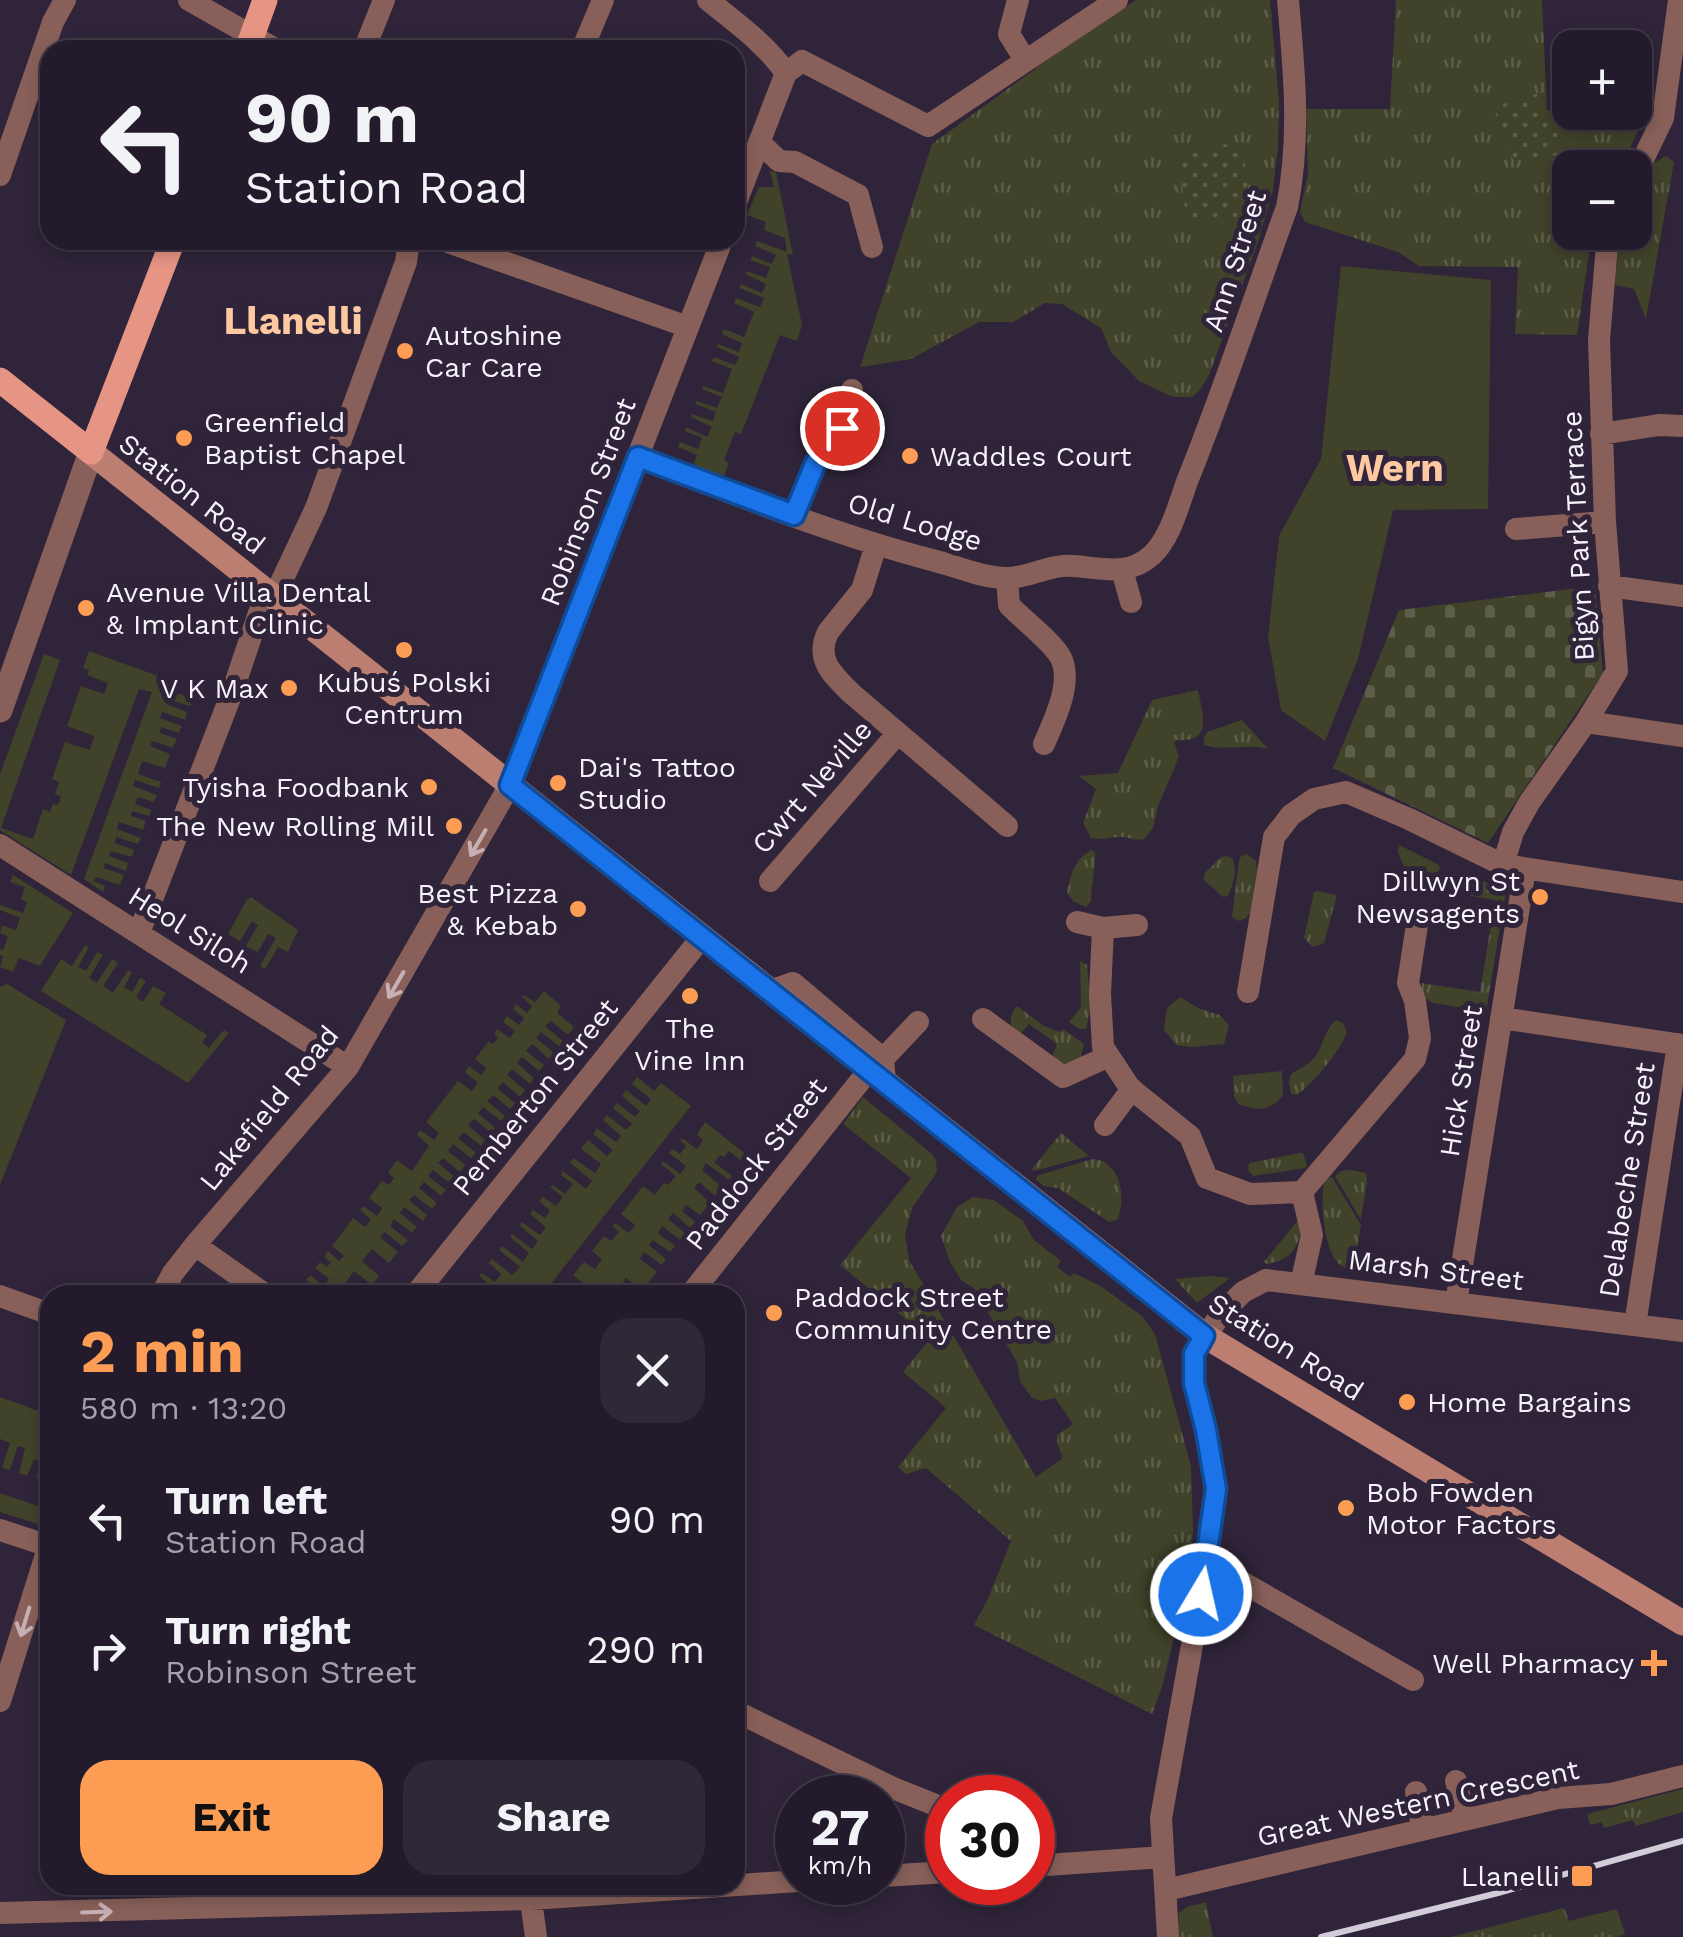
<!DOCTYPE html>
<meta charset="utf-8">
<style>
body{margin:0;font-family:"Work Sans",sans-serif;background:#2f2837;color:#f1f3f6;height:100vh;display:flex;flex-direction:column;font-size:38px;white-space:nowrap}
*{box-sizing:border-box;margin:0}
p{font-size:32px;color:#a3a1a9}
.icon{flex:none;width:55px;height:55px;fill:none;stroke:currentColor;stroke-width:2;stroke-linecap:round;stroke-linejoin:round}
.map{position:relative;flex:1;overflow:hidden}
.details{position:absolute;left:40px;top:1285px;width:705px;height:610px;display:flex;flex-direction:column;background:#231b2b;border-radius:30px;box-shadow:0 5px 15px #0003,0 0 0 2px #403947}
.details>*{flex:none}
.banner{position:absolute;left:40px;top:40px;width:705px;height:210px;border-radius:30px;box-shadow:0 5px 15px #0003,0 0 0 2px #403947;background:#231b2b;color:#f1f3f6;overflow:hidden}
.controls{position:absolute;left:1552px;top:30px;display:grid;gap:20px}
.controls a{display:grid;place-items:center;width:100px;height:100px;border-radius:20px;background:#231b2b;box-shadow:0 5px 15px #0003,0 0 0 2px #403947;font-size:50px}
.speed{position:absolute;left:775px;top:1775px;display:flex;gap:20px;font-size:50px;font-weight:700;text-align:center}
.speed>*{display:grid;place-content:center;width:130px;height:130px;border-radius:50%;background:#231b2b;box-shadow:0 5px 15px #0003,0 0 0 2px #403947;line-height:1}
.speed small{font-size:25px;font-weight:400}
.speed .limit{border:15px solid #d22;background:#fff;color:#111}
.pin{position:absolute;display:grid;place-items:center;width:85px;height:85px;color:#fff;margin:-42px;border:5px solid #fff;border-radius:50%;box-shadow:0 2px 10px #0007}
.me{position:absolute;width:110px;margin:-55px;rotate:9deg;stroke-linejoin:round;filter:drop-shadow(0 0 8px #0008)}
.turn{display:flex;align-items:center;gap:35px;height:210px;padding:0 40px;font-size:45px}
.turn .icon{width:130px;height:130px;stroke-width:2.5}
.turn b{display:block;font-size:70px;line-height:85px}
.round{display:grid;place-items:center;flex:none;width:105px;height:105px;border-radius:30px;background:#2f2837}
.headline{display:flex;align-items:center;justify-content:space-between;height:170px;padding:0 40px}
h1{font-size:60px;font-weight:700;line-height:75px;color:#fc9d53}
.primary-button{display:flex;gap:20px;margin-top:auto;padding:20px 40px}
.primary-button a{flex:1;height:115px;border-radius:30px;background:#fc9d53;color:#111;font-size:40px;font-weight:700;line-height:115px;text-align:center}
.primary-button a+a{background:#2f2837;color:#f1f3f6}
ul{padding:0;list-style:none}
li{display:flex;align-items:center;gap:30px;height:130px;padding:0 40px}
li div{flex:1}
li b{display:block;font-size:38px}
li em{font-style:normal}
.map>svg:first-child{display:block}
</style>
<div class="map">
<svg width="1683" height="1937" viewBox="0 0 1683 1937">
<defs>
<pattern id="grass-tufts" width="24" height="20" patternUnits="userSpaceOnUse" patternTransform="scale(2.5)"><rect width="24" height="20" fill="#404229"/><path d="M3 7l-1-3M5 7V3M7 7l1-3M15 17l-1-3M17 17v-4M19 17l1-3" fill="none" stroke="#5c5e49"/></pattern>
<pattern id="cemetery-stones" width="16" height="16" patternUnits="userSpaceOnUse" patternTransform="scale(2.5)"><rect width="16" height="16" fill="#404229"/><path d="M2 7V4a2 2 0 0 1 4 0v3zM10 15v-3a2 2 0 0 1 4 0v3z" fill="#5c5e49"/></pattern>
<pattern id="park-dots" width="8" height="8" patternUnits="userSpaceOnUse" patternTransform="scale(2.5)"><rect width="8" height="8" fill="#404229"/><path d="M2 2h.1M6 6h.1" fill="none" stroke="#5c5e49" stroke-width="1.8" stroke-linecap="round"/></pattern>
</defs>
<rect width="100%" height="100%" fill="#2f2439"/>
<path fill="url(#grass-tufts)" d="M1136,0H1270L1279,103L1278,146L1273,190L1258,242L1209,375L1199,391L1192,397H1173L1139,381L1111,352L1101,328L1062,304L1045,303L1013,322H979L911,359L860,367L932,144L1075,40Z
M1396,0H1542L1547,110L1643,120L1621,167L1570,168V232L1595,233L1590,246L1577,335L1515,334L1518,267L1419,266L1398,252L1305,222L1300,212L1308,174L1306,109H1390Z
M1666,156L1674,162L1646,319L1634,289L1615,285L1618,250L1624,233L1635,232V203L1654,163Z
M1198,690C1203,716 1213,743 1176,740L1174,742L1179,757L1158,806L1153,828L1144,839C1135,841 1131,838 1122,837C1111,837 1102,840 1091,838L1083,823L1096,789L1079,776L1118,773L1152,700Z
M1242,720L1268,749C1246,743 1224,752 1204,745V738L1207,732Z
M1399,845L1439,865L1440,869C1431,879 1417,875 1406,871L1398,852Z
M1091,850L1095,852C1096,868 1091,885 1091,901L1086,907L1073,901L1067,893C1071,874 1074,860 1091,850Z
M1247,854L1256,861L1257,871L1250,913L1246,918L1238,921L1232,917L1239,861L1241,856Z
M1227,856L1232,858C1238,869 1233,885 1228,896L1223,897L1204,880V874L1221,857Z
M1459,879L1483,881L1506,891L1486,1012L1433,1003L1422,996V983L1480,992L1495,900L1442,891L1447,880Z
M1317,891L1337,895L1324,943L1313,947L1304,938L1314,892Z
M1080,961L1087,965L1091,1006L1086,1029H1079L1069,1022L1081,1007Z
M1180,997L1200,1009L1220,1015L1229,1026L1224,1044L1191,1047L1176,1045L1164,1030L1167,1008Z
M1017,1006L1044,1026L1060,1032L1063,1029L1084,1044L1081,1057C1069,1065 1064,1067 1051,1059L1057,1044L1029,1024L1018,1037C1009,1027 1008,1017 1017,1006Z
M1336,1020L1343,1023L1347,1033C1338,1053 1314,1083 1297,1095L1291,1094L1289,1082L1291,1074C1298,1069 1307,1066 1313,1059C1324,1048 1321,1034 1336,1020Z
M1282,1071L1283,1096C1267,1112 1259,1111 1238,1104L1234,1096L1233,1076Z
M863,1097L932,1154L936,1160L937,1172L912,1208L905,1235L909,1260L1036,1477L1063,1458L1057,1443V1435L1073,1424L1055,1398L1041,1401L1032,1398L1020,1381L1017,1362L974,1288L961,1280L950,1262L941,1236L957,1207L973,1197L994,1200L1023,1221L1034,1240L1061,1261L1057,1267L1070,1277L1074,1273L1102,1287L1142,1316L1155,1334L1191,1466L1193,1531L1190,1572L1162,1687L1152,1714L974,1625L987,1601L1011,1541L926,1468L906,1474L898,1467L946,1408L903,1372L930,1339L840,1265L911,1178L843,1124Z
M1061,1133L1089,1156L1034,1171L1032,1169Z
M1299,1153H1303L1307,1165L1305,1168L1253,1176L1248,1170L1249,1163Z
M1093,1159C1121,1161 1127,1199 1117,1220L1109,1222L1058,1188L1044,1186L1035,1179L1039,1175Z
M1351,1170L1366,1173L1367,1181L1361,1220L1335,1176L1341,1171Z
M1332,1177L1361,1225L1353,1271C1349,1270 1341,1266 1338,1263C1324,1248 1319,1199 1325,1180Z
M1302,1215C1302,1241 1296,1259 1267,1264L1264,1262Z
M1210,1276L1230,1278L1197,1303L1175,1279Z
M1683,1789V1812L1636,1826L1633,1820L1604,1828L1602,1822L1590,1825L1587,1814Z
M1206,1902L1213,1937H1177L1179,1913L1187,1907Z
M1564,1908L1569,1921L1617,1909L1625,1934L1617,1937H1451Z"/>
<path fill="url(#cemetery-stones)" d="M1595,586L1603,673L1488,843L1333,768L1399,610Z"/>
<path fill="url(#park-dots)" d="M1540,93L1541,116L1560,119V155L1513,160L1493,107Z
M1242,142L1252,217L1187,225L1178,151Z"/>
<path fill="#404229" d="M770,171L776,172L793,255L787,254L802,325L797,341L780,335L741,434L735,432L724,460L729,463L723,479L693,466L697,455L678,447L680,442L698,449L702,438L685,431L686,427L707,437L712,427L691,417L692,414L713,421L716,412L695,404L697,401L717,408L722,397L702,389L703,386L723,393L732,369L712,361L714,357L735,365L739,357L717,347L718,344L739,352L742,343L722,334L724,329L744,337L754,312L734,303L736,298L760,307L764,298L739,288L741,284L762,293L766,284L745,274L747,271L766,278L770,267L750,260L752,256L772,264L776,255L755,246L757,241L787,252L785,238L764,230L766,222L747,215L759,187H774Z
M1341,266L1491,280L1488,509L1393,510L1358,659L1325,741L1281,710L1268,637L1279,536L1321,459Z
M89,651L180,684L177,693L193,699L190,706L167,699L166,704L187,712L185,720L162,712L160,718L182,726L179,733L161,727L160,733L177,739L173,748L152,741L150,746L170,754L165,768L142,761L138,774L161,782L159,788L135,780L133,786L157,795L154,802L138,797L135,804L151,810L149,816L132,811L131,816L146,821L143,830L119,822L117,829L141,838L138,844L116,837L115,843L134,850L132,857L111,851L109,856L128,863L126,871L105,863L104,868L124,875L120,885L96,877L94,881L105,886L103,892L84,879L152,692L139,689L71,875L0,830V774L44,654L60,660L1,828L33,839L43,809L50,812L53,804L58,805L61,797L55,794L59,782L52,779L65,742L90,750L94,736L67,726L81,686L104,694L108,683L87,675L89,670L83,668Z
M13,875L73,913L40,966L19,958L13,972L0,967L3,956L0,955V949L3,950L8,937L0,933L2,925L16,930L20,918L0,910V905L23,913L27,902L21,899L25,887L10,882Z
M251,897L298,930L288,952L278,947L265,969L260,966L276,938L268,934L258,952L246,946L258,925L252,921L240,941L228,934L246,901Z
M85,945L89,947L78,967L86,971L97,952L103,955L89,978L97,983L112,959L118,963L103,986L113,993L128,970L132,973L124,987L132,992L140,978L146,981L136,997L143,1002L153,986L166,993L159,1004L207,1035L202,1042L209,1048L224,1030L229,1033L188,1083L41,991L61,959L72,966Z
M7,984L66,1020L0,1185V987Z
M544,991L561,1006L557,1013L574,1027L568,1035L551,1021L545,1026L563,1041L559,1046L541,1032L536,1038L554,1053L549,1059L532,1044L526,1051L544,1065L539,1071L522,1057L517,1063L534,1078L530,1084L512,1069L507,1075L525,1090L520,1097L503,1082L497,1088L515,1103L510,1109L493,1095L487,1101L505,1116L501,1121L483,1107L478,1113L495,1128L491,1133L474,1119L468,1125L485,1140L481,1146L464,1132L458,1138L476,1153L471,1158L453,1144L448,1151L465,1165L460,1172L443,1158L438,1163L456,1178L451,1184L433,1170L428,1176L446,1190L441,1196L424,1182L419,1188L437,1203L432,1209L414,1195L409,1200L427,1215L423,1221L404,1207L400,1213L417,1227L412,1233L394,1219L390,1226L408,1240L402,1246L385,1232L380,1237L398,1252L389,1263L372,1249L362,1261L379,1276L372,1285L354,1271L345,1284L358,1295H319L321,1292L306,1280L310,1275L324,1286L329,1279L315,1268L320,1262L327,1267L331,1262L324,1257L328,1251L339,1261L344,1256L332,1246L351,1221L353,1218L365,1227L371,1220L360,1210L363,1206L377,1216L382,1208L369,1198L382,1181L389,1185L394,1178L388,1173L397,1160L412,1171L429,1146L417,1135L420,1130L434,1140L439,1133L426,1122L458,1081L472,1091L478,1083L465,1072L469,1066L481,1075L486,1068L475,1059L489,1041L493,1044L498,1038L494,1034L497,1029L510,1038L515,1031L503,1022L507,1016L519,1025L524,1018L513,1009L516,1004L527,1013L532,1006L522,997L524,995L535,1002Z
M637,1077L654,1091L661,1083L691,1106L542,1295H487L493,1287L479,1276L482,1273L495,1282L501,1274L489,1263L492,1259L512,1275L520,1267L499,1250L502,1246L523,1262L529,1253L510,1237L512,1234L532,1249L538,1241L520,1226L522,1222L540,1235L546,1227L530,1214L533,1210L545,1218L550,1211L539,1201L543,1197L556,1206L563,1197L550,1187L553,1185L565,1194L573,1184L561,1175L563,1171L586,1189L592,1181L570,1163L573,1158L595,1173L601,1164L581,1149L588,1140L607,1156L613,1150L593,1134L597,1128L616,1142L621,1136L603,1120L607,1115L626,1130L632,1124L613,1108L617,1103L635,1117L640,1111L622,1096L626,1090L646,1106L651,1099L632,1084Z
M705,1122L748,1156L743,1162L729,1151L724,1157L720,1155L714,1162L732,1176L729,1180L706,1163L702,1170L722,1187L715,1196L699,1182L694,1188L710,1203L700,1215L686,1205L682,1211L695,1222L690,1228L673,1213L668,1219L685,1233L680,1240L662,1226L658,1233L675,1246L670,1252L653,1240L649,1245L666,1259L662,1265L644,1252L640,1259L657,1272L642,1290L626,1278L622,1284L636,1295H623L615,1289L610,1295H580L589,1288L573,1275L584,1262L595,1269L602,1259L592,1251L604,1236L611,1241L619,1232L612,1226L615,1223L629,1233L635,1225L621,1214L643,1186L655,1195L664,1183L668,1185L676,1176L661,1164L663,1161L680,1174L686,1166L669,1153L673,1149L680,1154L686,1146L680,1140L682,1138L697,1149L703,1140L697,1135Z
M0,1397L50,1415V1465L43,1481L36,1478L41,1462L34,1459L27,1476L19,1473L25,1448L18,1446L10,1470L2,1468L10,1443L0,1439Z
M0,1493L44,1508L38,1524L0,1512Z"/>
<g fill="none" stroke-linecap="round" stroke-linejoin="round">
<path stroke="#886059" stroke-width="22" d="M189,0L277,50
M708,0C736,23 765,43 786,73
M1018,0L1009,34L1025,60
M364,50L384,0
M582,50L603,0
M759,142L779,161L795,162L858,195L872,247
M0,175L53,22L65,0
M1635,176L1663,118L1679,0
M735,205L786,73L802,61L928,126L1117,0
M442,240L688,327
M1601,434L1659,425L1683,426
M637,457C734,494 832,534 932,560C956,566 982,578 1006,578C1029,578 1049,564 1073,566C1102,568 1128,577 1152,555C1171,537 1179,503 1188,479C1224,390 1254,298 1287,207C1301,138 1294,69 1288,0
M794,515L816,461L841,428L852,390
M1516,529L1605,522
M876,545L862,590L828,632C815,659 832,674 851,693L1007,826
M1122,570L1131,602
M1007,578L1009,605C1022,619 1053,642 1061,658C1073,683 1054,721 1044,744
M1609,586L1683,596
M1586,722L1683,736
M0,845L348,1067
M1503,865L1513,832L1529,803L1586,722L1617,671L1605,522L1599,340L1607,245L1611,232
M770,881L898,733
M1077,922L1103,928L1137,925
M1103,928L1100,994L1103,1047L1130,1088L1190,1136L1207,1178L1250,1194L1302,1192L1415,1059L1420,1038L1415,1001L1408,983L1417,925
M139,933L233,690L260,610L277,591L316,508L406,262L409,240
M770,991L793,983L883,1059L885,1082
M1248,992L1274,837L1291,815L1314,799L1346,792L1409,819L1503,865L1683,892
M1501,1018L1683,1045
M983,1019L1063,1077L1109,1056
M883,1059L918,1022
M1105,1125L1132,1089
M195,1245L266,1295
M1301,1284L1312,1235L1302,1192
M161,1295L173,1273L195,1245L348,1067L510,785L722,240
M415,1295L702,937
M690,1295L869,1070
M0,1296L50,1314
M1456,1303L1525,869
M1635,1325L1678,1044
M0,1530L49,1546
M1207,1562L1413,1680
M0,1701L50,1542
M735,1711L893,1788L948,1810
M1456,1781L1465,1820
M1416,1792L1422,1829
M1032,1866L1163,1857
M882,1876L948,1872
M529,1885L536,1937
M1166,1890L1558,1798L1611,1794L1683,1776
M0,1913L531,1899L798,1881
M1168,1937L1161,1818L1207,1562L1216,1489L1206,1430L1193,1383L1194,1354L1220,1315L1243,1292L1266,1280L1683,1331"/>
<path stroke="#886059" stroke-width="25" d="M0,710L91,452"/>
<path stroke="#bd7e72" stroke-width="25" d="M91,452L1205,1336L1683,1623"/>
<path stroke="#e69585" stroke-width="25" d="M247,50L265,0
M0,380L91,452L173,240"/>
<path stroke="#d2cbd8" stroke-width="6" d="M1321,1937L1498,1893L1683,1841"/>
</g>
<defs><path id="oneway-shaft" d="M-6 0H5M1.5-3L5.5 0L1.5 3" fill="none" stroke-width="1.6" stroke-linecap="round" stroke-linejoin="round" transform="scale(2.5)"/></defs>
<g stroke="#c6b0b3">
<use href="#oneway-shaft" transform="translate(478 843) rotate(120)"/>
<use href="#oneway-shaft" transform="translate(396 985) rotate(120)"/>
<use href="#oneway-shaft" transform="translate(25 1622) rotate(107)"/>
<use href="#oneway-shaft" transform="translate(97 1912) rotate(-2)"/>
</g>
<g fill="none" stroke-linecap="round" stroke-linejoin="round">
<defs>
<path id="route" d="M842,428L816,462L794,515L638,457L510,785L1204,1336L1194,1354V1383L1206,1430L1216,1489L1201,1594"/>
</defs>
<use href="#route" stroke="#114b97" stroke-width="25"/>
<use href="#route" stroke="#1a73e8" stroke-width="18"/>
</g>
<g fill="#fc9d53" stroke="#2f2439" stroke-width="4">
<circle cx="405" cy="351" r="10"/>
<circle cx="184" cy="438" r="10"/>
<circle cx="910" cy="456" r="10"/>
<circle cx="86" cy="608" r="10"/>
<circle cx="404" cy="650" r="10"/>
<circle cx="289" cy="688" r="10"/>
<circle cx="558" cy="783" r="10"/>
<circle cx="429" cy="787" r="10"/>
<circle cx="454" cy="826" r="10"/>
<circle cx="1540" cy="897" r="10"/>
<circle cx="578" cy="909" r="10"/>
<circle cx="690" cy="996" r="10"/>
<circle cx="774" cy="1313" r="10"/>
<circle cx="1407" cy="1402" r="10"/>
<circle cx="1346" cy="1508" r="10"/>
<path d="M1649 1648h10v10h10v10h-10v10h-10v-10h-10v-10h10z"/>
<rect x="1570" y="1864" width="24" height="24" rx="5"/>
</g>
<g text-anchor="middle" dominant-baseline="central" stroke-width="10" stroke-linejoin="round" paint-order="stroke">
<g font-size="28" fill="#f8f2fd" stroke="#2f2439">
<text transform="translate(1235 261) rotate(-72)">Ann Street</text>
<text transform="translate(192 494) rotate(38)">Station Road</text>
<text transform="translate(588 502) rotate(-69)">Robinson Street</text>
<text transform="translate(915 522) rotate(17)">Old Lodge</text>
<text transform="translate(1578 536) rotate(-93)">Bigyn Park Terrace</text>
<text transform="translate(812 787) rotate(-49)">Cwrt Neville</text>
<text transform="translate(190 930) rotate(32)">Heol Siloh</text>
<text transform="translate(1461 1081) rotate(-81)">Hick Street</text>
<text transform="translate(535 1097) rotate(-51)">Pemberton Street</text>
<text transform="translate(269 1108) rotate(-51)">Lakefield Road</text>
<text transform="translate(756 1164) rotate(-52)">Paddock Street</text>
<text transform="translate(1627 1180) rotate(-81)">Delabeche Street</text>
<text transform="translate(1436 1270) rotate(7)">Marsh Street</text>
<text transform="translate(1286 1347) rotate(32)">Station Road</text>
<text transform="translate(1418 1803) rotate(-12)">Great Western Crescent</text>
</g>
<g font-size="28" fill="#f8f2fd" stroke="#2f2439" text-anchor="start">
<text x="425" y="335">Autoshine<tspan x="425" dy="32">Car Care</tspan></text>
<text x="204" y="422">Greenfield<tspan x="204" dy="32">Baptist Chapel</tspan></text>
<text x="930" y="456">Waddles Court</text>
<text x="106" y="592">Avenue Villa Dental<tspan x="106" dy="32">&amp; Implant Clinic</tspan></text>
<text x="404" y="682" text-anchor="middle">Kubuś Polski<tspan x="404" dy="32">Centrum</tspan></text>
<text x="269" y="688" text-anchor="end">V K Max</text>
<text x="578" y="767">Dai's Tattoo<tspan x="578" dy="32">Studio</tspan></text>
<text x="409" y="787" text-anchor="end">Tyisha Foodbank</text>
<text x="434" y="826" text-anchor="end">The New Rolling Mill</text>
<text x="1520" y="881" text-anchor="end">Dillwyn St<tspan x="1520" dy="32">Newsagents</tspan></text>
<text x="558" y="893" text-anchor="end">Best Pizza<tspan x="558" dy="32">&amp; Kebab</tspan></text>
<text x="690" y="1028" text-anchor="middle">The<tspan x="690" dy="32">Vine Inn</tspan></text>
<text x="794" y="1297">Paddock Street<tspan x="794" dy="32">Community Centre</tspan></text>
<text x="1427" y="1402">Home Bargains</text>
<text x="1366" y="1492">Bob Fowden<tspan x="1366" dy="32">Motor Factors</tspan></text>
<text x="1634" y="1663" text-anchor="end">Well Pharmacy</text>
<text x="1560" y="1876" text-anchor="end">Llanelli</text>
</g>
<g font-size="38" font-weight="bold" fill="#fec8a1" stroke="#2f2439">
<text x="293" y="321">Llanelli</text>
<text x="1395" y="468">Wern</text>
</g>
</g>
</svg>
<div class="controls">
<a>+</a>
<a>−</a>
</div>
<div class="speed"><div>27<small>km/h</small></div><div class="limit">30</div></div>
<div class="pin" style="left:842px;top:428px;background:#d93025"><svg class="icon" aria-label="arrive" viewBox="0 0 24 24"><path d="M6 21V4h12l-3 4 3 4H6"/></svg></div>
<svg class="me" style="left:1201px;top:1594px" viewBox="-20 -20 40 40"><circle r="17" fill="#1a73e8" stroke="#fff" stroke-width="3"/><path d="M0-11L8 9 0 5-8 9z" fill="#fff"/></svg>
<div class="banner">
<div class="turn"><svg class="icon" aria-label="left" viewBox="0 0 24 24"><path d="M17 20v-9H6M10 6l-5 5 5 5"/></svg><div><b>90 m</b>Station Road</div></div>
</div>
<section class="details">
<div class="headline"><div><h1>2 min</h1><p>580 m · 13:20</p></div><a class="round"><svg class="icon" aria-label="close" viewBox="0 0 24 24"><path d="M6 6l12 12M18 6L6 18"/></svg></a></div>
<ul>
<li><svg class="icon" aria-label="left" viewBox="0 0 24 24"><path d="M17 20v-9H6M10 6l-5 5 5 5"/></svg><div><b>Turn left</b><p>Station Road</p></div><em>90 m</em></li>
<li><svg class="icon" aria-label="right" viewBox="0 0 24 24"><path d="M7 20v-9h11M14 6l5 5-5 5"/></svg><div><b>Turn right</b><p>Robinson Street</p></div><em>290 m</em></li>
</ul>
<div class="primary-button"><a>Exit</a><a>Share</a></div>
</section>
</div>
